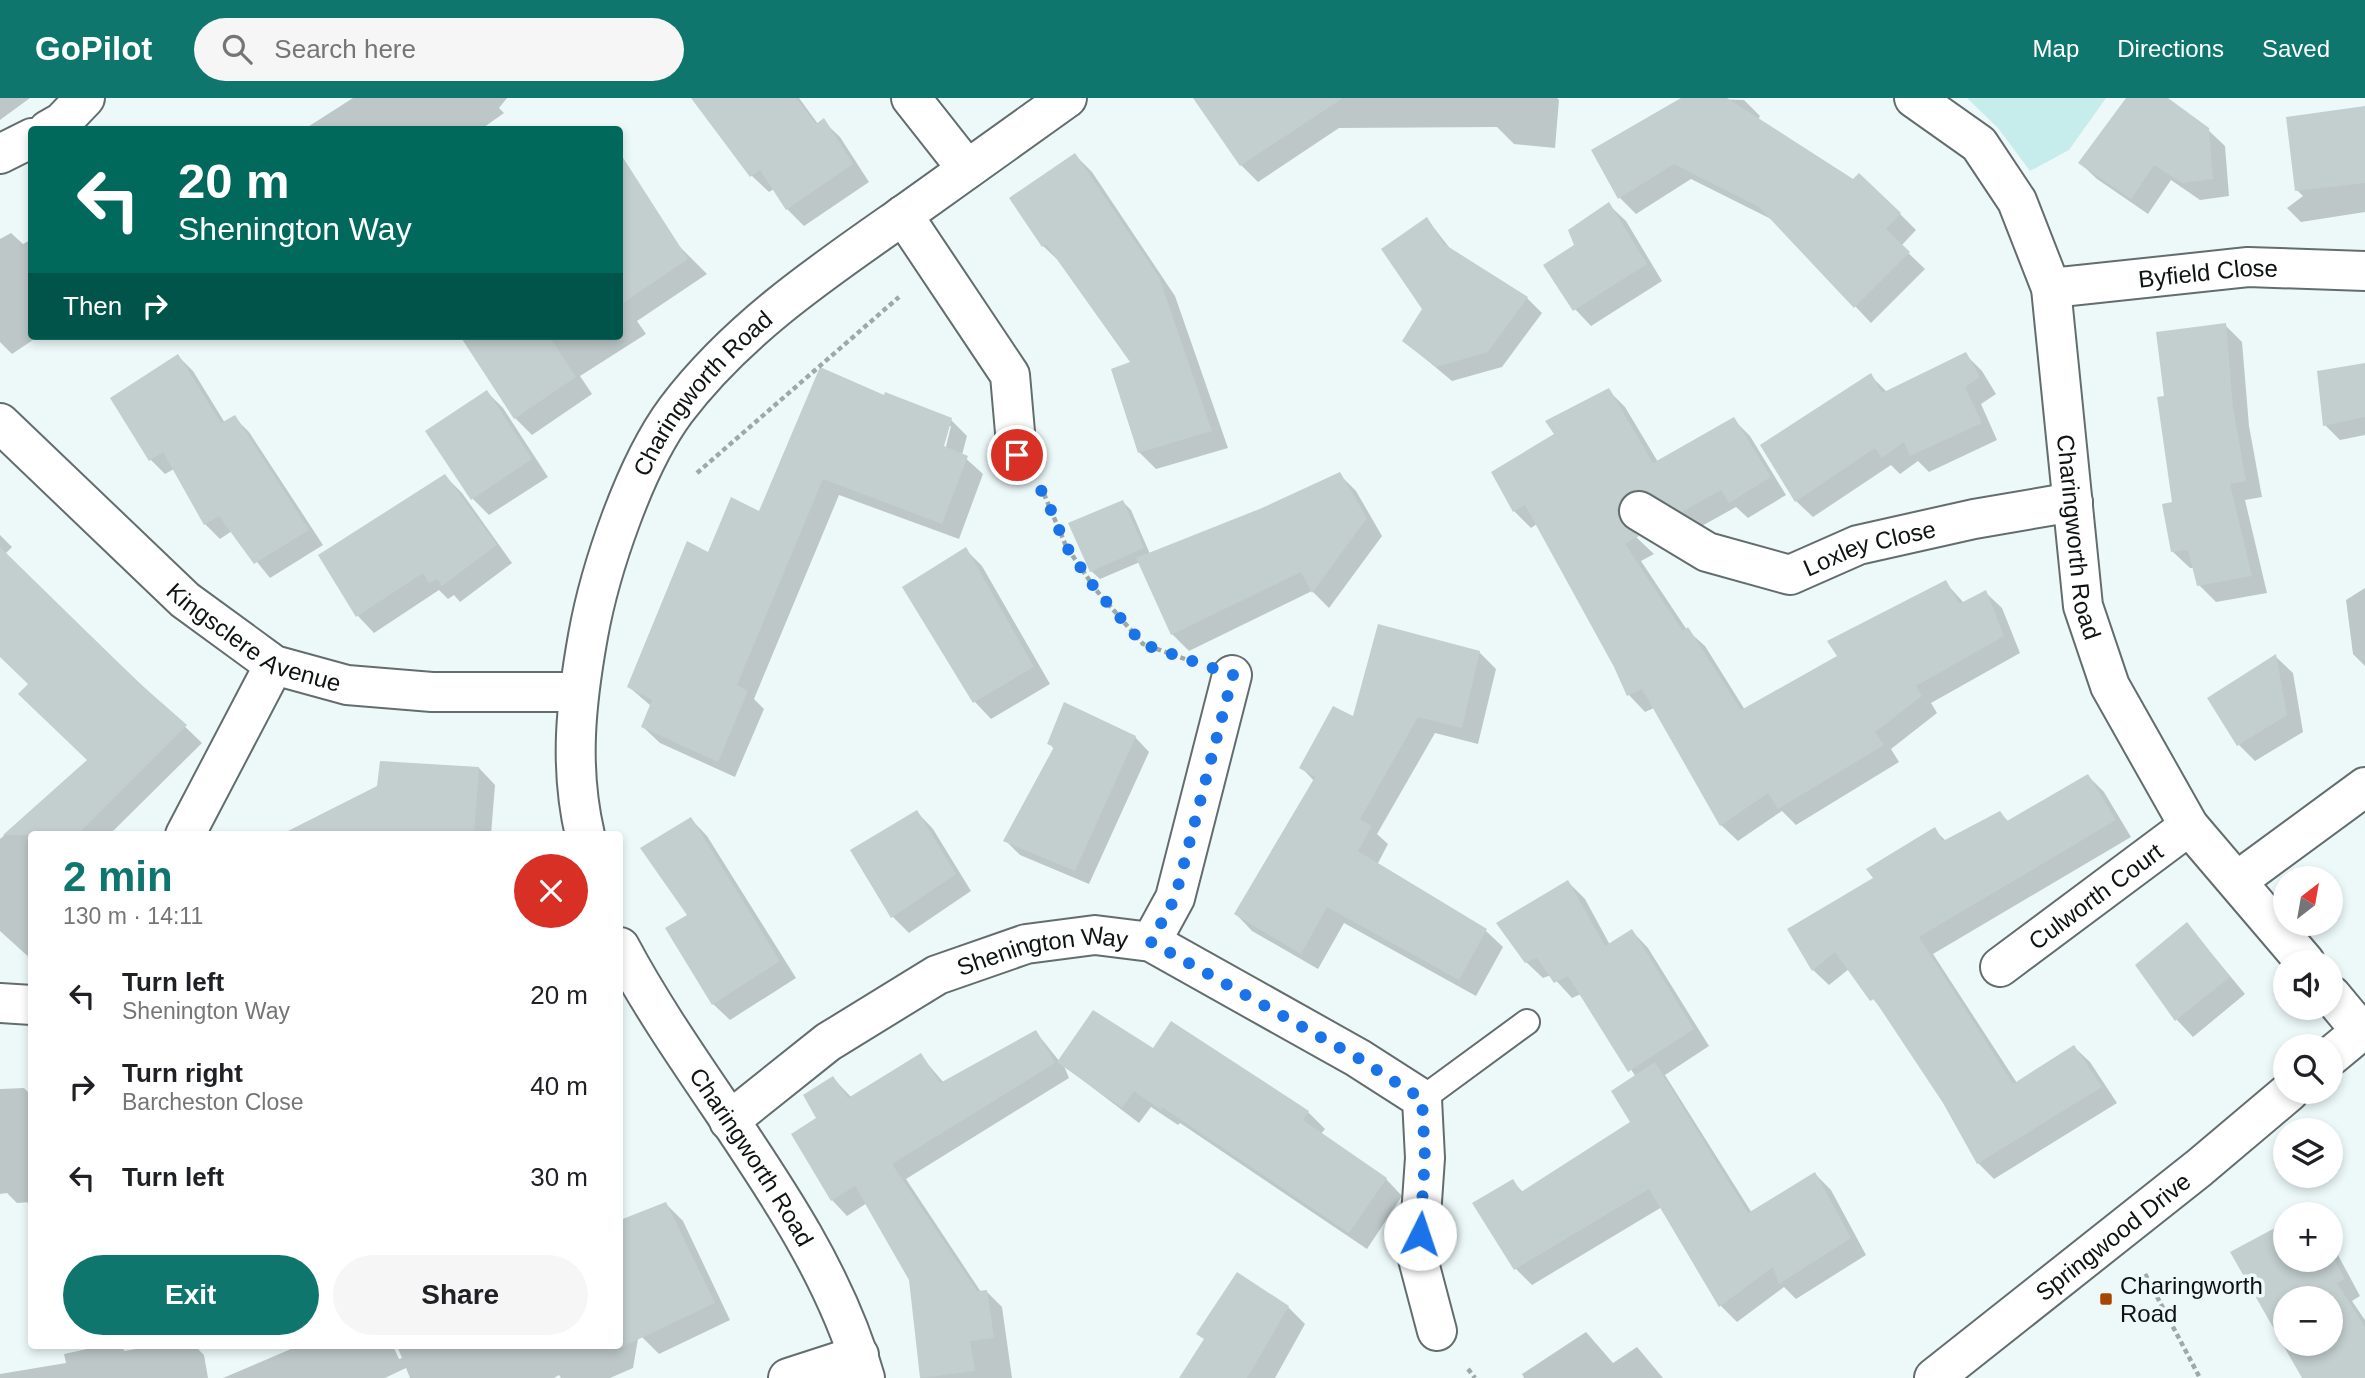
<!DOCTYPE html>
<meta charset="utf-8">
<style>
body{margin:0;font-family:Helvetica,sans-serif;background:#f6f6f6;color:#202124;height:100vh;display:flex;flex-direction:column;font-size:26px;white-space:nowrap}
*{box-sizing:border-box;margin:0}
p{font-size:23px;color:#757577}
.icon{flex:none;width:38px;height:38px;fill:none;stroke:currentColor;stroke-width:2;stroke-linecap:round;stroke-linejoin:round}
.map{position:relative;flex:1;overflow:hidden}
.panel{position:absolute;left:28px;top:733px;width:595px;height:518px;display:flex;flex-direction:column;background:#fff;border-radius:7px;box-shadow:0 4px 10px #0003}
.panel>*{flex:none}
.banner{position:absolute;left:28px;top:28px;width:595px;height:214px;border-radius:7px;box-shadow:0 4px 10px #0003;background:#00695c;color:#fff;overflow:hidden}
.needle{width:46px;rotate:31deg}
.tools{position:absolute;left:2273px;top:768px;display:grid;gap:14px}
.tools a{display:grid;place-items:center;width:70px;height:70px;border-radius:50%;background:#fff;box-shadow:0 4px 10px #0003;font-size:35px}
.pin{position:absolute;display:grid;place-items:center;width:60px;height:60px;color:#fff;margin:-30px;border:4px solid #fff;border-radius:50%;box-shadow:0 2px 7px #0007}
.me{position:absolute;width:77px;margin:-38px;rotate:4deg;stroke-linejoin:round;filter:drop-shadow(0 0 5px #0008)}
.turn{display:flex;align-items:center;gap:24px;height:147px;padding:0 35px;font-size:32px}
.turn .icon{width:91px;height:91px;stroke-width:2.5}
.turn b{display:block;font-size:49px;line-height:60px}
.then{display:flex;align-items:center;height:66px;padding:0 35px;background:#0003;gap:14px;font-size:26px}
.round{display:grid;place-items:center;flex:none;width:74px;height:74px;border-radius:37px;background:#f6f6f6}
.summary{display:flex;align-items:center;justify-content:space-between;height:119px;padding:0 35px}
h1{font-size:42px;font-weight:600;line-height:52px;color:#0f766e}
.action{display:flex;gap:14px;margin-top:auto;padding:14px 35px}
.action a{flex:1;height:80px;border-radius:42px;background:#0f766e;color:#fff;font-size:28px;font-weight:600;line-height:80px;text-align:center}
.action a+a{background:#f6f6f6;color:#202124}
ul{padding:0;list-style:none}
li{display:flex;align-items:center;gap:21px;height:91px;padding:0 35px}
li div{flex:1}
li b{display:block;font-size:26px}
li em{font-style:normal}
header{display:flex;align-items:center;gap:42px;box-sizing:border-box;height:98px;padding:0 35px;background:#0f766e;color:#fff}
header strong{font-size:33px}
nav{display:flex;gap:38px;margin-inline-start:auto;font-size:24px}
.search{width:490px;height:63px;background:#f6f6f6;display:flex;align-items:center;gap:18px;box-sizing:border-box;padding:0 24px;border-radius:38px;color:#757577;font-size:26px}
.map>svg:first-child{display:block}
</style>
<header>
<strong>GoPilot</strong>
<div class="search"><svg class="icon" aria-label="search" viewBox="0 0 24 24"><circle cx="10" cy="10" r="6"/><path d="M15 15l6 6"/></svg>Search here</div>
<nav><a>Map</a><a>Directions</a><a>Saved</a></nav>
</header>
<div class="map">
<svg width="2365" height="1280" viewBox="0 0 2365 1280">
<rect width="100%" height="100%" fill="#edf9f9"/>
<path fill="#c6eceb" d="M1967,0H2106L2069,52L2030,73L1998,30Z"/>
<path fill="#0003" fill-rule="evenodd" d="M0,0H30L0,22Z
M353,0H507L499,10L504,15L480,32H303Z
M693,0H799L818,26L823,23L840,39L869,84L804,128L787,111L774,91L769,94L752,78Z
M1195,0H1557L1559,2L1555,50L1514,46L1497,29L1339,30L1258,84L1241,67Z
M1683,0L1744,2L1760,18L1758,22L1900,116L1916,132L1901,148L1925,171L1871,225L1775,123L1691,81L1636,116L1620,100Z
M2128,0H2165L2207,31L2225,48L2229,98L2200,102L2171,82L2148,116L2097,81L2080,65Z
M2365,10V114L2301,124L2287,110L2303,98L2297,92Z
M1075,57L1092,74L1175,198L1228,350L1156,371L1139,354L1133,265L1060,164L1043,148Z
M635,104L707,176L637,223L646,236L580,278L592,296L532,337L515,320L486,238H620V115Z
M1609,107L1626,123L1662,183L1591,228L1575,211Z
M1427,121L1452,153L1527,200L1542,215L1502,269L1452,283L1404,243L1424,211Z
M11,135L23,146L32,141V238H39L12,256L0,244V141Z
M2225,227L2242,244L2249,328L2262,399L2245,402L2267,495L2216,504L2199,487L2194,470H2190L2173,454L2174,405L2166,299Z
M1965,256L1982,273L1996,296L1981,306L1997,342L1929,374L1918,363L1900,376L1891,367L1813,419L1796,403L1871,278L1888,295Z
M178,258L193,273L225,325L234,319L249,334L323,447L270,480L232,433L220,441L205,426L174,371L165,376L150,361Z
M2365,269V337L2340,342L2325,327Z
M1608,292L1625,309L1658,364L1733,321L1750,338L1786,397L1748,420L1736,409L1700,429L1633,430L1635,438L1654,456L1641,463L1687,532L1705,548L1745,612L1840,559L1945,484L1964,505L1985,494L2002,510L2020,555L1931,605L1937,615L1891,651L1899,664L1796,727L1782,713L1738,743L1721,727L1654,610L1645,614L1629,597L1616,568L1537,426L1531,430L1514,413L1493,375L1557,337Z
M487,294L503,310L548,379L489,417L472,400Z
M885,299L951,322L967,338L962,357L983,376L959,441L839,397L754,601L764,611L735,679L660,645L643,629L651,608L629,589L709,456L760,415ZM948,328H951L944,357L940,356Z
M1339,376L1356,393L1382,438L1329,510L1312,493L1189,553L1172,536L1140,464L1100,481L1091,473L1123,404L1131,412L1150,456L1263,411Z
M445,378L462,395L512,465L460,504L454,497L448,501L439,492L374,535L358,518L320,458Z
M0,437L12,449L5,456L202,645L109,737H32V862L0,833V741L90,663L30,586L0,556Z
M966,452L982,468L1050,586L991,621L975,604L904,490Z
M2365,490V568L2353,556L2346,502Z
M1479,554L1496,571L1478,646L1435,635L1377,736L1388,746L1377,767L1486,833L1503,849L1476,898L1344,825L1318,871L1252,833L1236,816L1314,683L1301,669Z
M2276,559L2293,575L2303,634L2255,663L2239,647Z
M1135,639L1149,654L1089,786L1020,757L1005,742L1055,652L1049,645Z
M479,670L495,687L491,737H291Z
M2088,678L2104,694L2131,739L1933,856L2017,985L2074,949L2090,964L2117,1005L1994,1081L1978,1065L1944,1004L1887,918L1849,871L1829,887L1813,872L1876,780L1935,732L1946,743L2000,715L2009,724Z
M917,714L933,731L971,793L909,835L892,818Z
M691,721L707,738L796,880L730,922L713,906L689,818Z
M1568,784L1585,801L1610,847L1632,833L1648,850L1709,948L1665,977L1752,1115L1815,1076L1831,1092L1866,1157L1796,1201L1784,1189L1737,1224L1721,1208L1662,1109L1532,1187L1515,1170L1513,1084L1524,1095L1632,1024L1636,979L1581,896L1572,900L1551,877L1543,880L1526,864Z
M2187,826L2245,896L2193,939L2177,922L2138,867Z
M1172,926L1308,1014L1325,1031L1321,1036L1386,1081L1402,1098L1367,1151L1180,1025L1178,1027L1151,1009L1139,1025L1064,968L1069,980L906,1081L981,1194L986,1193L1002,1209L1012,1280H921L911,1182L867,1105L847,1118L832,1102L819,1021L833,980L852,1000L921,958L944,985L1036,934L1060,964L1154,953Z
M24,990L32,998V1104L17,1105L7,1095L0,1096V991Z
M666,1106L683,1123L730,1222L659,1256L642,1239L640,1229L633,1270L610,1280H561L559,1277L554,1280H410L406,1270L385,1280H223L298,1248H393L399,1261L402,1260L397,1248H620V1153L631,1148L620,1124Z
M2331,1144L2360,1198L2352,1203L2365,1222V1280H2305L2232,1155L2286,1162H2331ZM2286,1200H2331V1246H2286Z
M1288,1209L1305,1226L1275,1280H1181Z
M1586,1234L1613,1265L1637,1249L1663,1280H1524L1522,1276Z
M101,1248H119L125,1253L152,1248H195L204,1257L208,1280H0V1276L66,1265L64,1256Z"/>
<path fill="#c3cece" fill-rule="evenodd" d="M691,0H796L816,26L824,20L853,66L786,112L760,72L750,79Z
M1193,0H1343L1240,68Z
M1681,0H1727L1853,81L1859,75L1901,115L1886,131L1910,154L1854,210L1759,109L1674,66L1618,101L1591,52Z
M2126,0H2168L2209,30L2213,81L2182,85L2154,67L2131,101L2078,65Z
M2365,8V85L2295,93L2286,19Z
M620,55L688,161L620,207Z
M1075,55L1159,179L1212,333L1138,355L1111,271L1130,264L1046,146L1042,149L1009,100Z
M1609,104L1647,166L1573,213L1543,167L1574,147L1568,132Z
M1427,119L1444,146L1528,199L1488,254L1436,269L1402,243L1422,211L1381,151Z
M2226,225L2233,310L2246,383L2230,386L2252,478L2197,488L2188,452L2171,454L2162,406L2172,404L2157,299L2164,298L2156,234Z
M460,238H549L576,279L514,321Z
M1966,254L1980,279L1965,289L1982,325L1910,358L1904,344L1882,360L1875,350L1795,404L1760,347L1871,275L1882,295Z
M178,256L221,325L235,317L309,432L254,466L219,418L204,427L163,354L149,363L110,300Z
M2365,265V319L2323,328L2317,273Z
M820,269L884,297L885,294L952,320L944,348L968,358L942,426L823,381L737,587L748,593L718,664L641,629L652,602L627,589L687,443L708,454L731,399L759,413Z
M1609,290L1653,365L1734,319L1771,379L1729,405L1721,392L1682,414L1650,394L1639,391L1628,394L1620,402L1617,412L1620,424L1639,438L1625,446L1683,533L1688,529L1741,612L1837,558L1827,543L1946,482L1959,506L1986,492L2004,538L1916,588L1922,598L1875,634L1884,647L1778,711L1768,695L1720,728L1642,591L1627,598L1614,569L1525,407L1513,414L1491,374L1554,336L1545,323Z
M487,292L532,361L471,402L425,333Z
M1340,374L1367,420L1312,495L1301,474L1171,537L1136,460L1262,410Z
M445,376L497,447L442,488L437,481L429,485L423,475L356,519L318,457Z
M1123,402L1144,450L1090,474L1068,425Z
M0,449L137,583L187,627L77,737H3L87,662L18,596L28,586L0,559Z
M966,449L1034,569L973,605L902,489Z
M1378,526L1480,553L1462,630L1418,619L1360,721L1372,728L1358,753L1487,831L1459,882L1327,809L1301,856L1234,816L1315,679L1299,670L1333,608L1353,618Z
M2276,556L2287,617L2237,648L2207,600Z
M1064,604L1136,638L1075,773L1003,743L1054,649L1047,646Z
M380,663L479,669L474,737H280L377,688Z
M2088,676L2116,722L1919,839L2013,986L2074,947L2102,989L1977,1066L1943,1005L1874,901L1870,903L1835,854L1812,873L1787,831L1873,780L1866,771L1935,729L1943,743L2000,713L2007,723Z
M917,712L956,776L891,820L850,752Z
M691,719L780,863L712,907L665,830L687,817L640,750Z
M1568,782L1605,848L1632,831L1694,931L1628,974L1568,878L1554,885L1537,860L1525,865L1496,825Z
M2187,824L2230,879L2175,923L2135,867Z
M1093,912L1153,950L1171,923L1309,1013L1303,1022L1387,1080L1349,1135L1162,1009L1161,1012L1134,993L1122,1010L1057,964Z
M1036,932L1055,965L892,1066L977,1193L987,1192L994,1240L970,1243L975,1273L920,1280L909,1182L855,1088L831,1103L791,1036L816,1020L803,997L833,978L848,1000L921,955L940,985Z
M1655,964L1748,1115L1815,1074L1851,1140L1779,1186L1773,1169L1719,1209L1649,1091L1514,1172L1472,1105L1513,1081L1521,1094L1630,1024L1611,993Z
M666,1104L715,1205L620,1250V1122Z
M2286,1124V1162H2331V1156L2345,1181L2337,1185L2365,1229V1280H2302L2230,1154ZM2286,1200H2331V1246H2286Z
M1237,1174L1289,1208L1247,1280H1179L1204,1241L1196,1236Z"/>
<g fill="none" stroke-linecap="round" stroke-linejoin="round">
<defs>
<path id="service" d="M1422,1001L1527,924"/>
<g id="minor">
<path d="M911,0L967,71"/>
<path id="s1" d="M1914,0L1979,46L2017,103L2051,190L2083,508L2110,588L2189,728L2305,864"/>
<path d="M48,32L62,24L85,0"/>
<path d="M0,56L32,40"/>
<path d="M903,117L1010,277L1017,357"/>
<path id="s2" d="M2051,190L2248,169L2365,173"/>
<path id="s3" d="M0,325L185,502L274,567L347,587L432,594H577"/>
<path id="s4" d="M1639,413L1707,454L1790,477L1858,447L1974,421L2073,404"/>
<path d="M185,737L274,567"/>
<path id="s5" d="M585,737C569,669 576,605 588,538C600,471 635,367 676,312C735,234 816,178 895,123C953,82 1010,41 1067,0"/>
<path d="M2237,783L2365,689"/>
<path d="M1151,844L1175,800L1232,577"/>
<path id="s6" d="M620,849C696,992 821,1123 865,1280"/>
<path id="s7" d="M2000,869L2189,728"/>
<path d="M2331,897L2361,933"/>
<path d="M0,905L32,907"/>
<path id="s8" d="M729,1023L828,944L937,877L1026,846L1095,837L1151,844L1358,960L1422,1001L1425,1060L1418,1161L1437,1233"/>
<path d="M788,1280L859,1257"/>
</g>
<g id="tertiary">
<path d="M2331,958L2365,930"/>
<path id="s9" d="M1934,1280L2199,1070L2289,994"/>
</g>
</defs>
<use href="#service" stroke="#636d6d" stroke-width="28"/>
<use href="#minor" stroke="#636d6d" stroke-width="42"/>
<use href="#tertiary" stroke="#636d6d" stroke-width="42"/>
<path stroke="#9fa8a8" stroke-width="4.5" stroke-dasharray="5 3.5" stroke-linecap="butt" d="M697,375L899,199
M1044,396L1066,448L1096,492L1143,546L1185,561
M2145,1176L2200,1280
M1468,1271L1475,1280"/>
<use href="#service" stroke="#fff" stroke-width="24"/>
<use href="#minor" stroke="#fff" stroke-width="38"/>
<use href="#tertiary" stroke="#fff" stroke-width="38"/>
</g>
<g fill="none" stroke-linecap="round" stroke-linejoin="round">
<path stroke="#1a73e8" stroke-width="12" stroke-dasharray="0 21.6" d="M1017,357L1045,398L1066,448L1096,492L1143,546L1233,577L1175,800L1151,844L1358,960L1422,1001L1425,1060L1420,1136"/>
</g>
<rect fill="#a74602" stroke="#edf9f9" stroke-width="2.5" x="2099" y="1194" width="14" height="14" rx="3.5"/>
<g text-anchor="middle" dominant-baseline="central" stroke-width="7" stroke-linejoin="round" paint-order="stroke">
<g font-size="24" fill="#0f1313" stroke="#edf9f9">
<text stroke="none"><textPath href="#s2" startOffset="158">Byfield Close</textPath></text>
<text stroke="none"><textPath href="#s5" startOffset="474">Charingworth Road</textPath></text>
<text stroke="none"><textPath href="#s1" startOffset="492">Charingworth Road</textPath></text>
<text stroke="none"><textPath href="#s4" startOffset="250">Loxley Close</textPath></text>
<text stroke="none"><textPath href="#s3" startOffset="336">Kingsclere Avenue</textPath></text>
<text stroke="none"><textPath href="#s7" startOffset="119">Culworth Court</textPath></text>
<text stroke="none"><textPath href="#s8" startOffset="364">Shenington Way</textPath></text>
<text stroke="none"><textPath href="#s6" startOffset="248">Charingworth Road</textPath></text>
<text stroke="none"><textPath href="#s9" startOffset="228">Springwood Drive</textPath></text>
</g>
<g font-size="24" fill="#0f1313" stroke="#edf9f9" text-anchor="start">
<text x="2120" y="1187">Charingworth<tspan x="2120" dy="28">Road</tspan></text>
</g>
</g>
</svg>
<div class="tools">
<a><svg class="needle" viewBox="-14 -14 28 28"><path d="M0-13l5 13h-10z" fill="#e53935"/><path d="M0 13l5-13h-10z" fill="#757577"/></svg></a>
<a><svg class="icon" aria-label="sound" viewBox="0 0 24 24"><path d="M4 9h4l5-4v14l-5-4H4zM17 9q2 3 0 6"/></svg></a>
<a><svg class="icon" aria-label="search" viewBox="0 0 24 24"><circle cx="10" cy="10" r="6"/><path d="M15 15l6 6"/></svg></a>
<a><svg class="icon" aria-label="layers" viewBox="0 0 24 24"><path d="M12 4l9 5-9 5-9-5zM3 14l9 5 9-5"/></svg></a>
<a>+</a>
<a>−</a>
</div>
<div class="pin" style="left:1017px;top:357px;background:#d93025"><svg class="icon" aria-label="arrive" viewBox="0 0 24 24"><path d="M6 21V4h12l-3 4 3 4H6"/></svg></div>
<svg class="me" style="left:1420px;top:1136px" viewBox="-20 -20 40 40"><circle r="19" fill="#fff"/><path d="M0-13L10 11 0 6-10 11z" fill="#1a73e8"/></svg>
<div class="banner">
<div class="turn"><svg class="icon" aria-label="left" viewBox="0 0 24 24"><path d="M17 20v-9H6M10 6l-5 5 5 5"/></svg><div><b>20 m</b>Shenington Way</div></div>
<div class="then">Then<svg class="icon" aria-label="right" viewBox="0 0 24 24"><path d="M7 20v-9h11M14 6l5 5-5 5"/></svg></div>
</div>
<section class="panel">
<div class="summary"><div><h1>2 min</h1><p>130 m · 14:11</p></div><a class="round" style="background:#d93025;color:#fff"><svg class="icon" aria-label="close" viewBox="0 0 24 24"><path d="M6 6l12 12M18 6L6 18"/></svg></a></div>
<ul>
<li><svg class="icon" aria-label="left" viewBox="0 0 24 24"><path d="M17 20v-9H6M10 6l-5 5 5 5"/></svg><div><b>Turn left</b><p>Shenington Way</p></div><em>20 m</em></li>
<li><svg class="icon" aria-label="right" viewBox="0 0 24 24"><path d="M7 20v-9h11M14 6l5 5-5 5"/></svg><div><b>Turn right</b><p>Barcheston Close</p></div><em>40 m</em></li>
<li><svg class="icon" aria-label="left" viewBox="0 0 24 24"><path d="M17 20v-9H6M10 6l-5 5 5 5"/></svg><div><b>Turn left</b></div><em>30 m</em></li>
</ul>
<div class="action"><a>Exit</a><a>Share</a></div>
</section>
</div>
